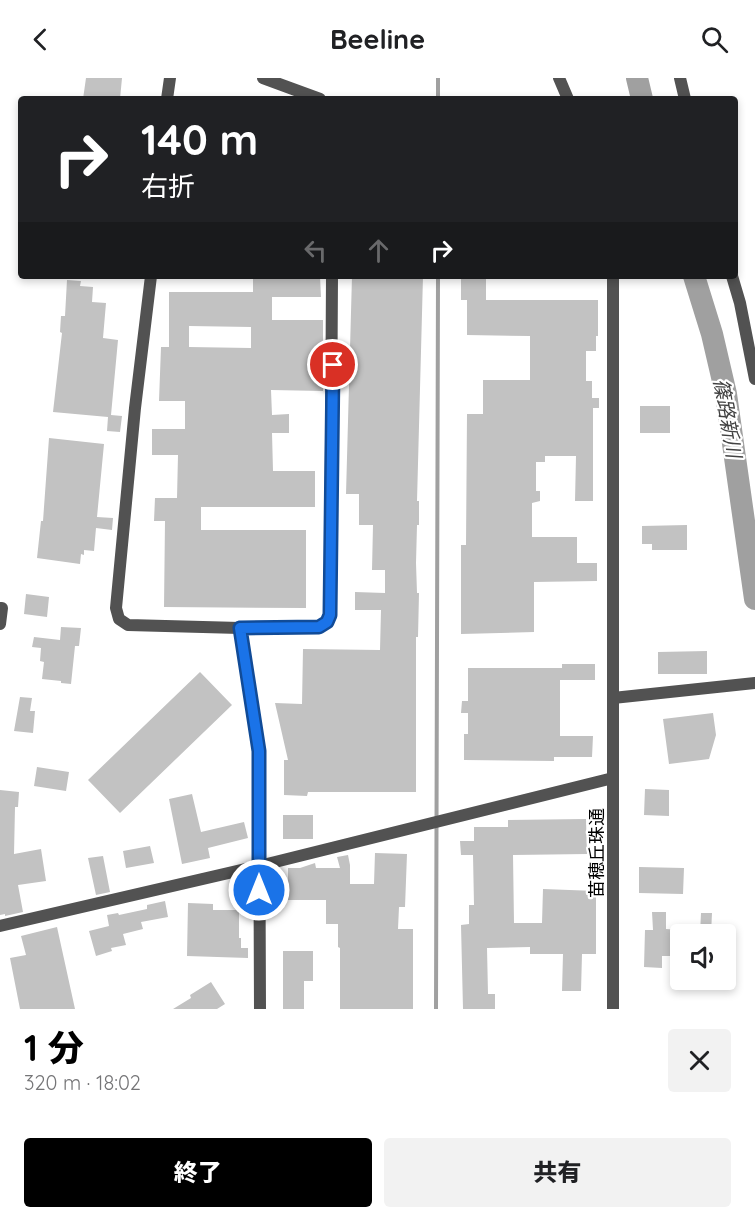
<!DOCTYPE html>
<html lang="ja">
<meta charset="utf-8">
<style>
body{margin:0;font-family:Quicksand,"Noto Sans JP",sans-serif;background:#f2f2f2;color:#202124;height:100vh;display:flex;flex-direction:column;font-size:22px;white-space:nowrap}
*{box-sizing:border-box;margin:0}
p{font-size:20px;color:#757577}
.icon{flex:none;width:33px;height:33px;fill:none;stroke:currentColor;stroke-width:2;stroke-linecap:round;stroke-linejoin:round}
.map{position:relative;height:931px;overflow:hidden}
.panel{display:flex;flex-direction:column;background:#fff;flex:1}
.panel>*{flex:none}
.guide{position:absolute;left:18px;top:18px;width:720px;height:183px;border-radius:6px;box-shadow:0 3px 9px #0003;background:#202124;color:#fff;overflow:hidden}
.buttons{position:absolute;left:670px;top:846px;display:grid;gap:12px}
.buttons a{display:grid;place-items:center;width:66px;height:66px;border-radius:6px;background:#fff;box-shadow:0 3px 9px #0003;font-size:30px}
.pin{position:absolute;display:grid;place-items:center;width:51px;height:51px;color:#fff;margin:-26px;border:3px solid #fff;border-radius:50%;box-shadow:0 2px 6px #0007}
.me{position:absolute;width:66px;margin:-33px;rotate:0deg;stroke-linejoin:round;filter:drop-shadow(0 0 4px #0008)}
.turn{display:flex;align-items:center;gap:21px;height:126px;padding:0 24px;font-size:27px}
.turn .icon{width:78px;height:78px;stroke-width:2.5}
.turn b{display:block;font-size:42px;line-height:51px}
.lanes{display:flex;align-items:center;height:57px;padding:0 24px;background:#0003;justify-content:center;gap:30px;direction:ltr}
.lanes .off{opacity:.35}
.round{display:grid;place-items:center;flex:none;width:63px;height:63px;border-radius:6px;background:#f2f2f2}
.overview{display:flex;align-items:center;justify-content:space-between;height:102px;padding:0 24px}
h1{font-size:36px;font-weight:800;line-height:45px;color:#000}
.action{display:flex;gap:12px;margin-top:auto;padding:12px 24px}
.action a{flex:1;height:69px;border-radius:6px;background:#000;color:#fff;font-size:24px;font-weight:800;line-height:69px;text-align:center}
.action a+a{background:#f2f2f2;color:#202124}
header{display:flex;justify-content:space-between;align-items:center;height:78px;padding:0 24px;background:#fff;font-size:27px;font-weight:800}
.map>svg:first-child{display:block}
</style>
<header><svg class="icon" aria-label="back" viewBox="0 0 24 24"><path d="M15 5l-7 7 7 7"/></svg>Beeline<svg class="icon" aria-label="search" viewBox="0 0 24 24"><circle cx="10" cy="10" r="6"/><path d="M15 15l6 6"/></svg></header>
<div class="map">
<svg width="755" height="931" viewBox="0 0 755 931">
<rect width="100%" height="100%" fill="#fff"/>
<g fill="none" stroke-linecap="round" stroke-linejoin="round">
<path stroke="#a0a0a0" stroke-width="4" d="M438,21V0
M436,931L438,198"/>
<path stroke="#a0a0a0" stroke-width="22" d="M637,0L642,21
M694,198L712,256L726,316L755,521"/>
</g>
<path fill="#c2c2c2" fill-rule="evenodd" d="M86,0H122L120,21H83Z
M253,198H320L321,219H272V242H323V313L271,312L272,337L289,336V355H272L273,393H315V429H201V452H306V530L164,529L165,443H154L155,420H177L178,377H152V351H185V323H159L161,269H169V214H253ZM189,248L251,249V270L189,269Z
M352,198H423L417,423H419V447H417L416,485L417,515H419L418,559H416V714H308L307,718L284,717V682H288L275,625L302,626L303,571L380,572L381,532H355V514L385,515V492H372L373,447H359V416H346Z
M461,198H486V222H598V258H596V273H586V303H592V320H599V330H593V423H575L576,378H545V384H536V413H540V423L532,425V459H577V485H597V503L534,504V554L461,556V467H466L467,336H483V302H530V258L467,257V222H461Z
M67,202L81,203L80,208L93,209L92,224L106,225L103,260L118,262L111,337L122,338L120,354L107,353L108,339L53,334L62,255L60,254L61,238H65Z
M640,328H670V355H640Z
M49,360L104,366L97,439L113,440L112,452L96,450L94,473L84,472V477L81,476L80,486L37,480L41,443H43Z
M687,447V472H652V466H642V448Z
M26,516L49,519L47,539L24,536Z
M61,549L81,550L79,568H75L71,606L61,605V603L42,601L44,584L40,583L41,570L32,569L34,559L60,562Z
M707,573V596H658V574Z
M562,586H595V602H560V658H593L592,679H554V683L464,682V656H468V635H461L462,623H468V590H562Z
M200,594L232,627L120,735L88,702Z
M20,619L32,620L30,633H35L33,655L14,653Z
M713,635L716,657L709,681L669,686L663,641Z
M37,689L69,694L66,713L34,708Z
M645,711L669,712V738L644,737Z
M0,712L19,714L18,729H15L14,776L41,771L46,803L18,807L23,834L5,838V836L0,837Z
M192,716L201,754L244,744L248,760L208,770L210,780L182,786L169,721Z
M283,737H313V761H283Z
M586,741L587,776L513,777L514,845H542L543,811L596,813V876H582L581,913H562L563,876H530V869L487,870L488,916H495V931H463L461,847L469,846V827H474L473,777H461L460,763H474V749H508V742Z
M150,768L154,785L126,790L123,773Z
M375,775L407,776L405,829H399L398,851H413V931H340V870L338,869V846H326V822H288V790H300L315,785L316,790H340L337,779L348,777L350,787V806H374Z
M103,778L110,814L96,817L88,780Z
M639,789L684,790L683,816L639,815Z
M165,823L168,839L141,844L143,851L123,856L126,867L111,870L112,873L96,878L89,853L109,848L107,837L118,835L119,837L147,831V827Z
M188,825L213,826V832H239V860H241V870H248V880L187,878Z
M652,834H666V851L681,852V878H662V890L644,889L645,852H653Z
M701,835H712L711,856H700Z
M57,849L75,931H20L10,880L26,877L21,858Z
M283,873H313V903H304V931H283Z
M211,904L225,926L217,931H173L191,920L190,917Z"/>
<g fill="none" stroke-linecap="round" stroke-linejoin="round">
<path stroke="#525252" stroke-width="12" d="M263,0L320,21
M680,0L685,21
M167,21L170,0
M151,198L135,330L116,530L119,541L128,547L240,550L319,548L327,544L330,537L332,198
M732,198L740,225L755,301
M0,530H2L0,546
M240,550L259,673L260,931
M613,620L755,605
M0,848L259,788L613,700"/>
<path stroke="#525252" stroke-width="12" d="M559,0L568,21
M613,931V198"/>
</g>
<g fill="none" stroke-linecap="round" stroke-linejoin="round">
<defs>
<path id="route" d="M259,812V673L240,550L319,549L327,544L330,537L333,287"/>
</defs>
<use href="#route" stroke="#114b97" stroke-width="15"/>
<use href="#route" stroke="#1a73e8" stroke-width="10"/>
</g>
<g text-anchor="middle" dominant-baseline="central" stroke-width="4.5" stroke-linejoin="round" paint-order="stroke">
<g font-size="18" fill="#000" stroke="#fff">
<text transform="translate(596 775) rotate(-90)">苗穂丘珠通</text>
</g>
<g font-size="20" font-style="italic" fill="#414141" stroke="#fff">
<text transform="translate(728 340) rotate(80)">篠路新川</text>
</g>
</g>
</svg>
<div class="buttons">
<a><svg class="icon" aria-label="sound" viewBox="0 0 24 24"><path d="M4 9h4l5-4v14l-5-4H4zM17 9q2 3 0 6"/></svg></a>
</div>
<div class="pin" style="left:333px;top:287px;background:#d93025"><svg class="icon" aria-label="arrive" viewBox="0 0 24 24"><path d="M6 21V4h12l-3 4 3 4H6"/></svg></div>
<svg class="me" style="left:259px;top:812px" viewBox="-20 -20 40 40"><circle r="17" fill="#1a73e8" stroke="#fff" stroke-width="3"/><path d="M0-11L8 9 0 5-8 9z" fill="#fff"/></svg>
<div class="guide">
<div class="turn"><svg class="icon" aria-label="right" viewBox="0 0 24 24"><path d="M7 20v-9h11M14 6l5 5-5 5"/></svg><div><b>140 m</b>右折</div></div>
<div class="lanes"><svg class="icon off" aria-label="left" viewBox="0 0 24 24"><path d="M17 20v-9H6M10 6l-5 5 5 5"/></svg><svg class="icon off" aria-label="ahead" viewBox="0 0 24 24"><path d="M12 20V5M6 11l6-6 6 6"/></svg><svg class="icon" aria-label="right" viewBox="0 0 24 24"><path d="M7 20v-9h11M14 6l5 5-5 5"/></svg></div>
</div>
</div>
<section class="panel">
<div class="overview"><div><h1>1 分</h1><p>320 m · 18:02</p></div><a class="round"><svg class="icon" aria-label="close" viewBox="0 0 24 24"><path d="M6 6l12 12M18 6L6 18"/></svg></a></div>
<div class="action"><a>終了</a><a>共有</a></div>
</section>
